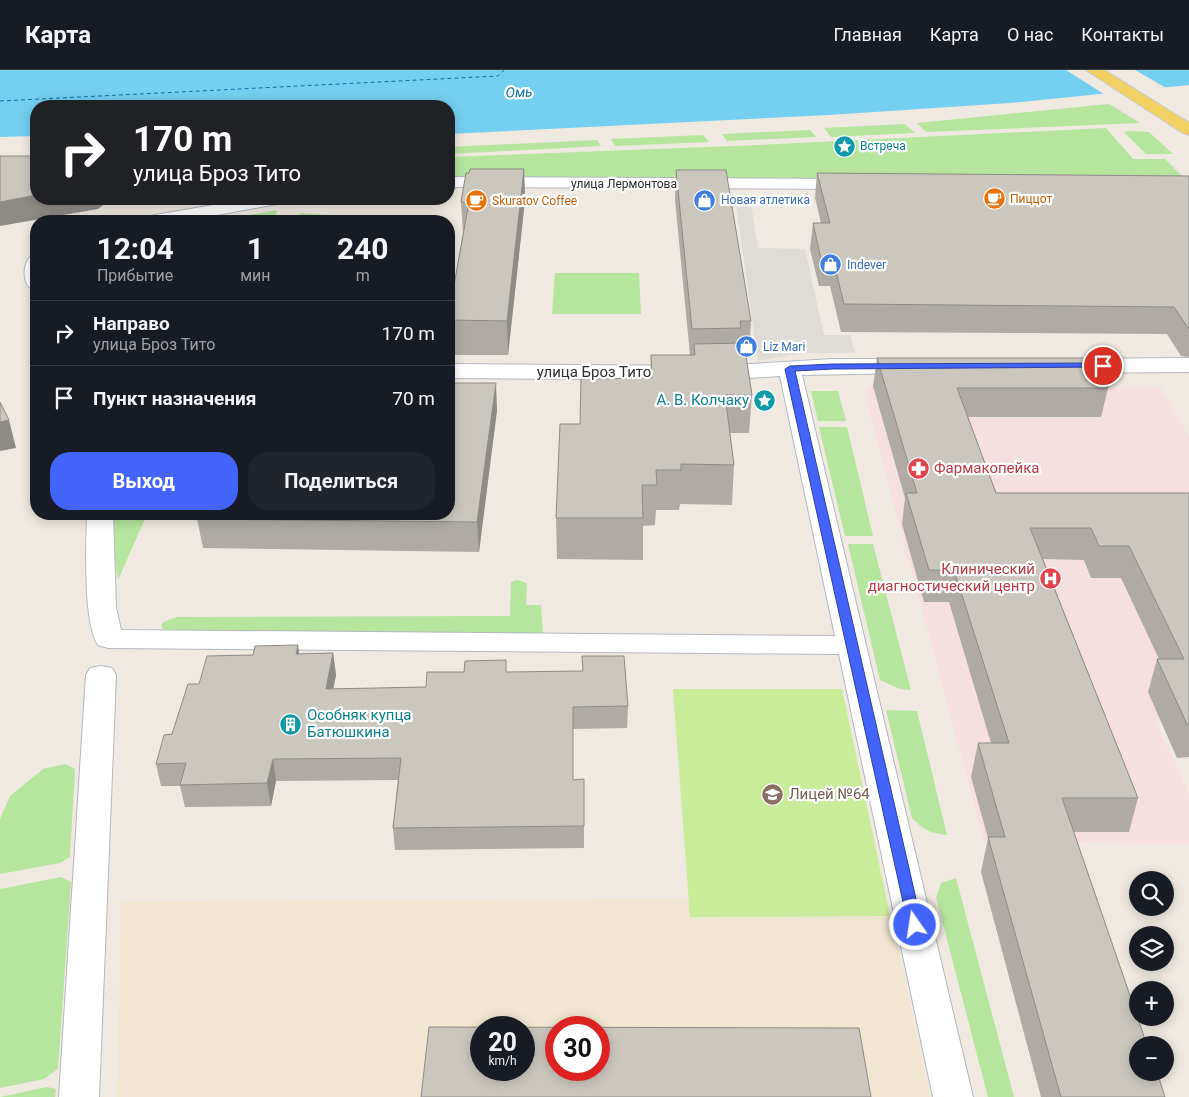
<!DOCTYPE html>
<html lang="ru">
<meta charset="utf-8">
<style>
body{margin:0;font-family:Roboto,sans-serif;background:#20242c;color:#f1f3f6;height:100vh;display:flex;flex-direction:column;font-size:19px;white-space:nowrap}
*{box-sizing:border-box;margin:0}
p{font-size:16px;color:#9ea1a6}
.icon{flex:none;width:28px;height:28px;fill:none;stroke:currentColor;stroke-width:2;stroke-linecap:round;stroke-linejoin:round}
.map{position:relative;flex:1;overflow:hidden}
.details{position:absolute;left:30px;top:145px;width:425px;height:305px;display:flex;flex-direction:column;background:#171b24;border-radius:20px;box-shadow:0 2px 12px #0003}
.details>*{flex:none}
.banner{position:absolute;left:30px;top:30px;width:425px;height:105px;border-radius:20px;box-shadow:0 2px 12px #0003;background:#202124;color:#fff;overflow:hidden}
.fabs{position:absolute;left:1129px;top:801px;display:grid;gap:10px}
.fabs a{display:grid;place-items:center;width:45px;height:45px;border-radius:50%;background:#171b24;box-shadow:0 2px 12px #0003;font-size:25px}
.speed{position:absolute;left:470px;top:946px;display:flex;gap:10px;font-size:25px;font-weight:700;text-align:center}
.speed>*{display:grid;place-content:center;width:65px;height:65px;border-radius:50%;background:#171b24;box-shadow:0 2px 12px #0003;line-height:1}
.speed small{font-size:12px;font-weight:400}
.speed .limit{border:8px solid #d22;background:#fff;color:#111}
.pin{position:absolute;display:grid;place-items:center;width:42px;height:42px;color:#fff;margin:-21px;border:2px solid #fff;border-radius:50%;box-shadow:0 1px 5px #0007}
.me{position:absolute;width:55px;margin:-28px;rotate:347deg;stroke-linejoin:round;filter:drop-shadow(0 0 4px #0008)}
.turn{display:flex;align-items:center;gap:18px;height:105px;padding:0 20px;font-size:22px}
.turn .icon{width:65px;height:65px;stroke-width:2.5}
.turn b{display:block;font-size:35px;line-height:42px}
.eta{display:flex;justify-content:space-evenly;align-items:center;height:85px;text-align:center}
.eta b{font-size:30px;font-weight:700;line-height:35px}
.button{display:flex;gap:10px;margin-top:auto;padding:10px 20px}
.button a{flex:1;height:58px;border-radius:20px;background:#4264fb;color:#fff;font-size:20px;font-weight:700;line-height:58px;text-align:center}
.button a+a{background:#20242c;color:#f1f3f6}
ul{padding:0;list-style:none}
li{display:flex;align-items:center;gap:15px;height:65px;padding:0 20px;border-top:1px solid #363941}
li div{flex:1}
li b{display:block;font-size:19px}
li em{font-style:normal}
header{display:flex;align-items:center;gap:30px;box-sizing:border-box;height:70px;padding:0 25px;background:#171b24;border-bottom:1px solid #363941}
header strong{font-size:24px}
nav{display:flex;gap:28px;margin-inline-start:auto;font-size:18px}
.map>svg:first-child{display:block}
</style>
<header>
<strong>Карта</strong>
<nav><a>Главная</a><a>Карта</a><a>О нас</a><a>Контакты</a></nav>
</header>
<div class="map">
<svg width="1189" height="1027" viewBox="0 0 1189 1027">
<rect width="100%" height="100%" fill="#efe9e1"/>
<path fill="#f0e6d1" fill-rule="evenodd" d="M673,619H842L930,1027H117L121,832L688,828ZM481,958H524V1000H481ZM556,958H599V1000H556Z"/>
<path fill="#f5dfe0" d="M873,316L1160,317L1189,366V649L1155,650L1189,724V774L984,771L864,322Z"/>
<path fill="#b6e59e" d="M1109,34L1140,53L926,62L917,53Z
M905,54L915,63L831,67L824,58Z
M1106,58L1133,89H1165L1185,109L449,108V87L759,75Z
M810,60L816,67L727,71L722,64Z
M1130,61L1149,62L1173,84H1146L1124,62Z
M703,65L709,72L615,76L611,69Z
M597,70L601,76L449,84V77Z
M277,140L274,151H217Z
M300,143L329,145L357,151H298Z
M555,203H639L641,244H552Z
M811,321H838L846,351H818Z
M819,357H847L873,466H845Z
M118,444H147L118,510L109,454Z
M848,474H873L911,620L900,619L880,610Z
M517,510L527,513L526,535H541L543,564L166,561L161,556L163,552L177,547L510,546L511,512Z
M886,640L917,641L947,765C931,763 923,760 912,748Z
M65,694L75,699L70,787L60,793L0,804V749L10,726L43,699Z
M61,807L71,812L58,999L44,1009L0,1018V819Z
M956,808L1014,1027H988L936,827L941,813Z
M47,1017L56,1019L55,1027H0Z"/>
<path fill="#c9ec9a" d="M673,619H842L890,846L690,847Z"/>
<path fill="#dfdcd8" d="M735,127H750L758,178L805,179L824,265H850L855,283H805L758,291Z"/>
<path fill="#75cff0" d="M0,0H1189V15L1010,33L829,45L449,64V36H36V66L0,67Z"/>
<path fill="#efe9e1" d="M1066,0H1135L1168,19L1107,26Z"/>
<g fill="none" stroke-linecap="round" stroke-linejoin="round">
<path stroke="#0d6fa3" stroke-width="1" stroke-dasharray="4 3" stroke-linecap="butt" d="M0,31L498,6L504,0"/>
<defs>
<path id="street" d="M449,107L853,109L859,110L862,114L859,118L853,119L449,117Z
M248,129H286L283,133L277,134L184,151H146L148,147L155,145Z
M36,186V219L29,217C23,209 23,197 29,188Z
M1189,288V302L1058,303L1050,301L1047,296L1050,291L1058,289Z
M833,289H912L920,291L923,296L920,301L912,303L802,305L973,1027H933L839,584L108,578L98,575C83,553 86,473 87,444H113L116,537L121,560L835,566L780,306L719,310L449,308V294L719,296Z
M101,596L112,598L116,605L99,1027H59L86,605L90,598Z"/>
<path id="primary" d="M1086,0H1104L1189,53V65L1183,63Z"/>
</defs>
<use href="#street" stroke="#b4b7c1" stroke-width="2"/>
<use href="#primary" stroke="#c9c9c9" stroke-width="2"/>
<use href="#street" fill="#fff" fill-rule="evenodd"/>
<use href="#primary" fill="#f2d163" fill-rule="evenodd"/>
</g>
<path fill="#afaba4" d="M524,99L525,130L508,285H450L449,243L463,163L461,132Z
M676,100L751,251L749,286H746L752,325L749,363H730L734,395L732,435L680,434L679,440H656L655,455L643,456V490L557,489L556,448L580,354L650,308L651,285H690L675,130Z
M817,103L1189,106V287L1181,286L1167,264L841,262L830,216H819L810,179L813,153H821L815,128Z
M877,288L1108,318L1101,347H968L996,423H1189V687L1177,688L1148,622L1157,589H1159L1121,508H1091L1084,490L1043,489L1138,728L1129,762H1074L1165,1027H1041L981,802L988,768L971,707L978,673H991L949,532H924L902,454L905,428L873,316Z
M452,313L497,340L479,482L203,478L197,449L449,444Z
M333,583L336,605L333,619L426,617L507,602L628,636L627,658L573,659V710L584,709V778L395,780L393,758L398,710L276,711L271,736L185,737L180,716H161L156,694L199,614L299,584Z"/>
<path fill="#8e8b86" d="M524,99L525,130L508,285L507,251Z
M36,125V129H111L98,139L0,156V132Z
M496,313L497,340L479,482L477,452Z
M9,350L16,378L0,381V352Z
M298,575L301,597L296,584Z
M333,583L336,605L329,640L326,619Z
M273,689L276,711L271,736L267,713Z"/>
<path fill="#cbc7bf" stroke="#8e8b86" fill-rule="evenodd" d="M0,86H36V125L0,132Z
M470,99H524L507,251L449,250V243L469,132H461L466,103H469Z
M676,100H726L751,251H740L741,258L692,259Z
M817,103L1189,106V258H1188L1174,237L844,234L833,189H821L813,153H830Z
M744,273L752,325H725L734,395L681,394V400H656L657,415H642L643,448H556L560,354H580L581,309L652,308L651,285H695L694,274Z
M877,288H1091L1108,318H957L996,423H1189V654H1187L1157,589H1184L1129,476H1099L1091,458H1030L1138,728H1062L1147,975H1138V1002H1157L1165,1027H1061L988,767H1005L978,673H1009L954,500H929L906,423H917Z
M449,305L452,306L449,313H496L477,452L197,449L199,444H449Z
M0,332L9,350L0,352Z
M298,575L296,584L333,583L326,619L426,617L427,602H464L465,591L506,590V602L583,601L582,586H624L628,636L573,637V710L584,709V756L393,758L401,688L273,689L267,713L180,715L186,693L156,694L164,665L172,664L188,614H199L207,586L253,585L255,576Z
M429,957L859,958L871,1027H421ZM481,958H524V1000H481ZM556,958H599V1000H556Z"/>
<path fill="#4264fb" stroke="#2b41a3" d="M1103,293L1106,294V297L833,299L795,301L922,855L920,859L915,861L909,859L785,299L790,296L833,294Z"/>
<defs>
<symbol id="sight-disc" viewBox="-11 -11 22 22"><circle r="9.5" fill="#0f9aa8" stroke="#fff"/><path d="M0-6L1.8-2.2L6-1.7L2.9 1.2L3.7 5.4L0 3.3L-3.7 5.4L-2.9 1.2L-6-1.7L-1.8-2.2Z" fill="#fff"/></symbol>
<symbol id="cafe-disc" viewBox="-11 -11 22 22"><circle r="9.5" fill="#e8710a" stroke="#fff"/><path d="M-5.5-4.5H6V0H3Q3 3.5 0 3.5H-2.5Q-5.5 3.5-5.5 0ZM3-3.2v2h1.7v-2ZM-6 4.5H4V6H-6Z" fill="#fff"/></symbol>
<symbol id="shop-disc" viewBox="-11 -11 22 22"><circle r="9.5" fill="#3f7fe0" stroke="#fff"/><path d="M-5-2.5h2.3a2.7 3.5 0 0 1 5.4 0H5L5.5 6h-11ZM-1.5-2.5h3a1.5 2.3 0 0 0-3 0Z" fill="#fff"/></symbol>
<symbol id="pharmacy-disc" viewBox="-11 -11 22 22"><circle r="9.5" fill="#e0444e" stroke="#fff"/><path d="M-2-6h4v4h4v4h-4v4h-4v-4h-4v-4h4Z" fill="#fff"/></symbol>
<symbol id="hospital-disc" viewBox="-11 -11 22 22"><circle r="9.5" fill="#e0444e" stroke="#fff"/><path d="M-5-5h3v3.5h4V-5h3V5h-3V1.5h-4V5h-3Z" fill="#fff"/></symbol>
<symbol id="building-disc" viewBox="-11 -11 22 22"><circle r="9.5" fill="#0f9aa8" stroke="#fff"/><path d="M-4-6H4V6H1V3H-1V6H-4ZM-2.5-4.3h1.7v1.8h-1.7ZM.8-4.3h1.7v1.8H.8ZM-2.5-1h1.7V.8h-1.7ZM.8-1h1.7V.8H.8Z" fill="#fff"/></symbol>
<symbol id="school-disc" viewBox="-11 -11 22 22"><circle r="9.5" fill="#8d6e63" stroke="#fff"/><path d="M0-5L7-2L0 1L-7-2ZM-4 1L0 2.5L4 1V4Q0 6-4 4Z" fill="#fff"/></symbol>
</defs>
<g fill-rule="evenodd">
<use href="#sight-disc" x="832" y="64" width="25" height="25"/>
<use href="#cafe-disc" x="982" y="116" width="25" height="25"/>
<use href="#shop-disc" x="692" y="118" width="25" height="25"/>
<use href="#cafe-disc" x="464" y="118" width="25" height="25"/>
<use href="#shop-disc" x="818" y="182" width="25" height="25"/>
<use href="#shop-disc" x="734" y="264" width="25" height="25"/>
<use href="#sight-disc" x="752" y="318" width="25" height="25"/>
<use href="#pharmacy-disc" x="906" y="386" width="25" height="25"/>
<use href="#hospital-disc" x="1038" y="496" width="25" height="25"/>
<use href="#building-disc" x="278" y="642" width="25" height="25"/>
<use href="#school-disc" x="760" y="712" width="25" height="25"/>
</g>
<g text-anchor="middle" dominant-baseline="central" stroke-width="4.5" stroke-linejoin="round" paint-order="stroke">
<g font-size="12" fill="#0d838f" stroke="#fff" text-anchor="start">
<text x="860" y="76">Встреча</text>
</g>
<g font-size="12" fill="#2e2e2e" stroke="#fff">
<text x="624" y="114">улица Лермонтова</text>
</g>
<g font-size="12" fill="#c56008" stroke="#fff" text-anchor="start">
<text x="1010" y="129">Пиццот</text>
<text x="492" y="131">Skuratov Coffee</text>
</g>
<g font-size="12" fill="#366cbe" stroke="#fff" text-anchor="start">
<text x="721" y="130">Новая атлетика</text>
<text x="847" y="195">Indever</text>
<text x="763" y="277">Liz Mari</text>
</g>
<g font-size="14" font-style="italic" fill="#0d6fa3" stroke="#fff">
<text transform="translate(519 22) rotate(-2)">Омь</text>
</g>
<g font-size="15" fill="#2e2e2e" stroke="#fff">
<text x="594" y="302">улица Броз Тито</text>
</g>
<g font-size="15" fill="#0d838f" stroke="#fff" text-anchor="end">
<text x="749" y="330">А. В. Колчаку</text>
<text x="307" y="645" text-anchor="start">Особняк купца<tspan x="307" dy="17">Батюшкина</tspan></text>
</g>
<g font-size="15" fill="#be3a42" stroke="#fff" text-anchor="start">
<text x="934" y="398">Фармакопейка</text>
<text x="1035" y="499" text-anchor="end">Клинический<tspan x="1035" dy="17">диагностический центр</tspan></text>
</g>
<g font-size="15" fill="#785e54" stroke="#fff" text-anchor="start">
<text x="789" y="724">Лицей №64</text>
</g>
</g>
</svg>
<div class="fabs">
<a><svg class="icon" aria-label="search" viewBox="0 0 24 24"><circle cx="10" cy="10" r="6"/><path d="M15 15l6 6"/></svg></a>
<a><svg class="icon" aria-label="layers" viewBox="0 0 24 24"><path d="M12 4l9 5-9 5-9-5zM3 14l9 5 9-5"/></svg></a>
<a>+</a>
<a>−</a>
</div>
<div class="speed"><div>20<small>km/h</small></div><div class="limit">30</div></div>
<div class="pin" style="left:1103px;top:296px;background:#d93025"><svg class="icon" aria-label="arrive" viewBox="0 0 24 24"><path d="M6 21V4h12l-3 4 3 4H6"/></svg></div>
<svg class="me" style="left:915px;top:855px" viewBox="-20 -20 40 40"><circle r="17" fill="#4264fb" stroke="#fff" stroke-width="3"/><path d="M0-11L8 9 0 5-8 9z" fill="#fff"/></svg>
<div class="banner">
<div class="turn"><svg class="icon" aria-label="right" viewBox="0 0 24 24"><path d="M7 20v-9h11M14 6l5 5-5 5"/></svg><div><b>170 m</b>улица Броз Тито</div></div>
</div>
<section class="details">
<div class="eta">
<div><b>12:04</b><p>Прибытие</p></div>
<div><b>1</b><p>мин</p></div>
<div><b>240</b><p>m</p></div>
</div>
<ul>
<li><svg class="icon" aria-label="right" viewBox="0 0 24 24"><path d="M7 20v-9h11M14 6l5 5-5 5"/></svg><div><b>Направо</b><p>улица Броз Тито</p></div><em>170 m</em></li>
<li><svg class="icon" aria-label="arrive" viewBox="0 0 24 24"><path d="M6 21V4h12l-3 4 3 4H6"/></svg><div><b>Пункт назначения</b></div><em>70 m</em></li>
</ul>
<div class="button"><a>Выход</a><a>Поделиться</a></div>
</section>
</div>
